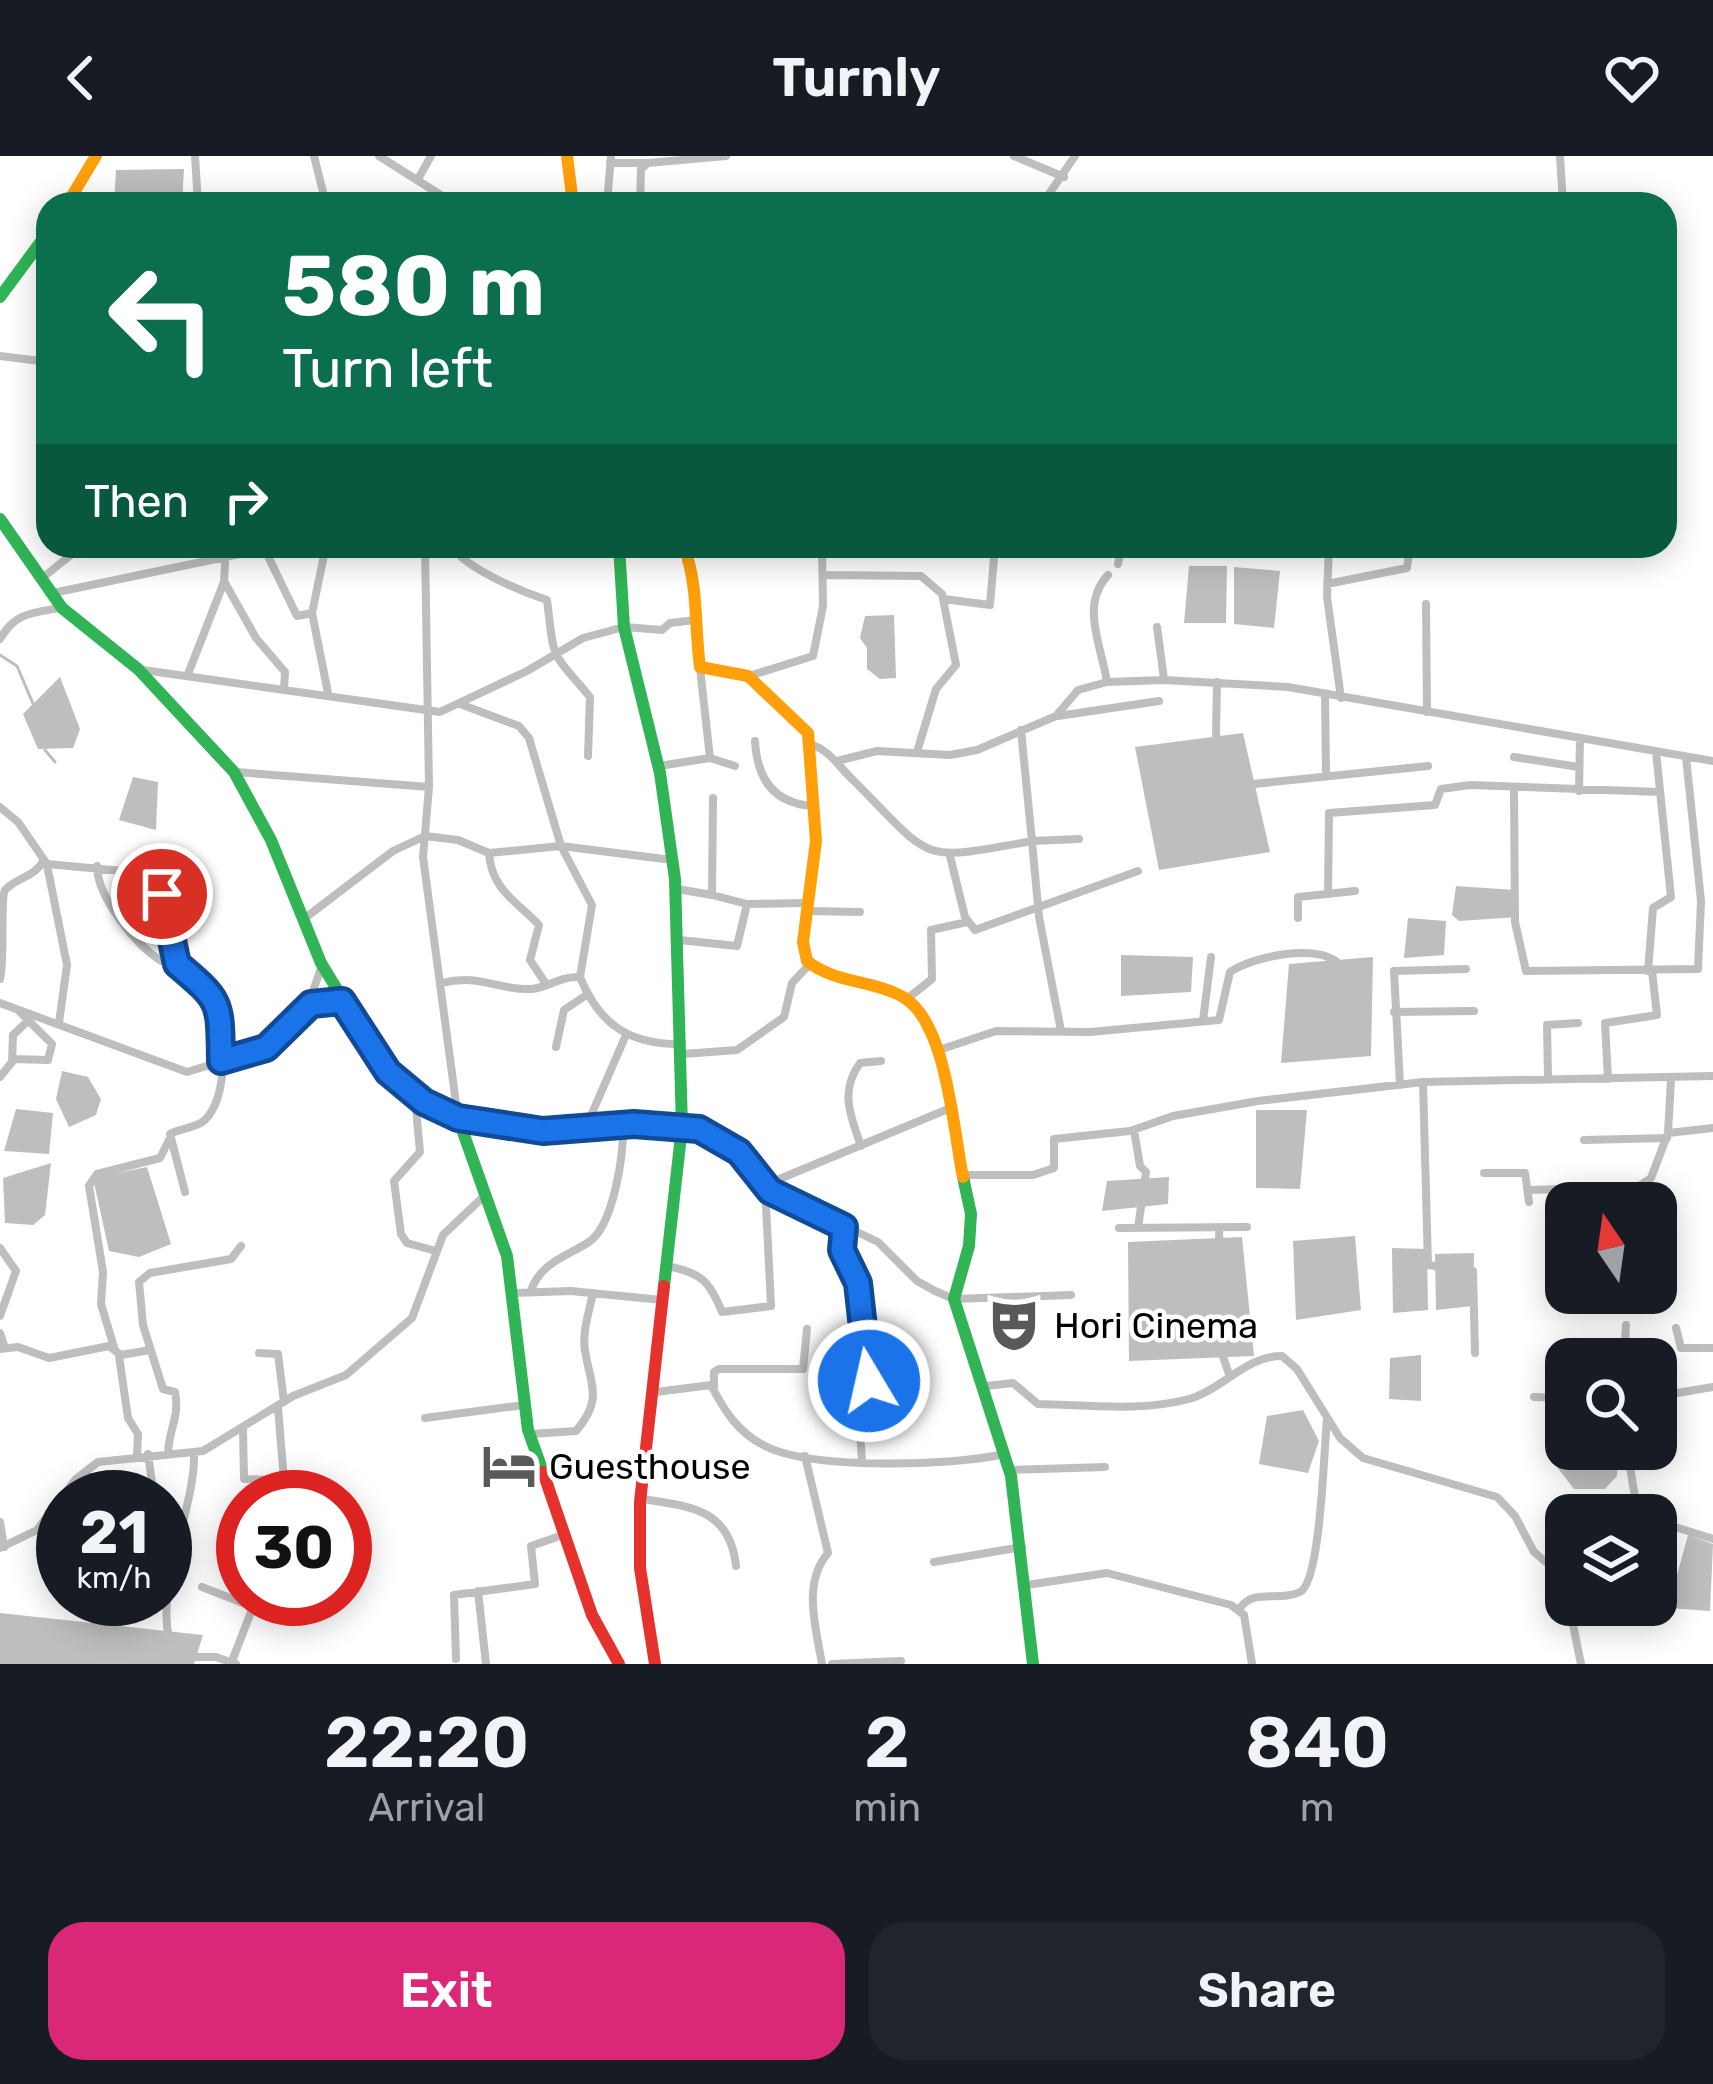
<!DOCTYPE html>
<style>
body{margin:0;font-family:Rubik,sans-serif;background:#20242c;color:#f1f3f6;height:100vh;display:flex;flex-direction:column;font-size:45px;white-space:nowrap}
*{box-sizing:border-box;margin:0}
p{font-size:39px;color:#9ea1a6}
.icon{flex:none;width:66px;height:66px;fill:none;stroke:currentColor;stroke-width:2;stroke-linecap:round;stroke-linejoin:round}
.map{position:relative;height:1508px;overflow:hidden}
.drawer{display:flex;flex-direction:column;background:#171b24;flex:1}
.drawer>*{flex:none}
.guide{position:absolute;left:36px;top:36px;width:1641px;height:366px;border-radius:36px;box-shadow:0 6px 30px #0003;background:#0b6e4f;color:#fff;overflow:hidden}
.needle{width:78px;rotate:347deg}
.fabs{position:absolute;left:1545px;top:1026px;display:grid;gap:24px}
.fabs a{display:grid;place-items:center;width:132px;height:132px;border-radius:24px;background:#171b24;box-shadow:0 6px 30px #0003;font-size:60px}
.speed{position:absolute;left:36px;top:1314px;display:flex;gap:24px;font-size:60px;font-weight:700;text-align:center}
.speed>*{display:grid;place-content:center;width:156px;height:156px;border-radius:50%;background:#171b24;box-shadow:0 6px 30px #0003;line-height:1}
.speed small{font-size:30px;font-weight:400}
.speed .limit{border:18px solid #d22;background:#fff;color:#111}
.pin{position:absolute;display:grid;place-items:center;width:102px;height:102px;color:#fff;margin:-51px;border:6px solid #fff;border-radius:50%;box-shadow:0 3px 12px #0007}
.me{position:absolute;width:132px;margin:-66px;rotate:351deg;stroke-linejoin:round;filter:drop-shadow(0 0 9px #0008)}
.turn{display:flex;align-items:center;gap:42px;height:252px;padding:0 48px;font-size:54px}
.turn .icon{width:156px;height:156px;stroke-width:2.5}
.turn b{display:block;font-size:84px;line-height:102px}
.then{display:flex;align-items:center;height:114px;padding:0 48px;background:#0003;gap:24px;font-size:45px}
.eta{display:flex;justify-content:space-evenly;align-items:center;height:204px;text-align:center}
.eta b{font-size:72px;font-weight:600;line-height:84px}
.primary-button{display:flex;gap:24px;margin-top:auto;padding:24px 48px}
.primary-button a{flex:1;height:138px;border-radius:36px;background:#db2777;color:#fff;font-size:48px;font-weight:600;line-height:138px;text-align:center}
.primary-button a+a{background:#20242c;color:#f1f3f6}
header{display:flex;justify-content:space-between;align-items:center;height:156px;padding:0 48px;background:#171b24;font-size:54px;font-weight:600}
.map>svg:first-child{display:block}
</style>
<header><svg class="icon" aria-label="back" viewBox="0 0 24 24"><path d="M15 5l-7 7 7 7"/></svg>Turnly<svg class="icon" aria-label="heart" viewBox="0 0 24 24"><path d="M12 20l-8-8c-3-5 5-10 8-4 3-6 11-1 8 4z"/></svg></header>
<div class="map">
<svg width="1713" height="1508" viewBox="0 0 1713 1508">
<rect width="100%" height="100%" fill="#fff"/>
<path fill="#bebebe" d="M184,13L182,48H114L116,14Z
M1189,410H1227L1226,467H1184Z
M1234,411L1280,415L1274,472L1234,468Z
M894,459L896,522L880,523L867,513V492L860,482L865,460Z
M60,521L80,573L73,592L38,593L23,558Z
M1243,577L1270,696L1159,714L1135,591Z
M133,621L158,626L156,674L119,664Z
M1456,730L1515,734L1519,761L1459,765L1452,759Z
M1408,762L1446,765L1444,799L1404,802Z
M1121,799L1193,801L1191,836L1121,840Z
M1373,801L1371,900L1281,907L1289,808Z
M62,915L88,921L101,943L96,959L69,971L56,943Z
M16,953L53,957L49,998L4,995Z
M1256,954H1307L1300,1033L1256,1032Z
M51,1007L45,1059L33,1069L5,1067L3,1022Z
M147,1011L171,1088L139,1101L109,1095L93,1022Z
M1169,1021L1168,1048L1102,1055L1107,1025Z
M1355,1080L1361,1154L1296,1164L1293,1085Z
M1242,1081L1254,1200L1129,1205L1128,1086Z
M1392,1092L1427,1093L1428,1154L1393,1157Z
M1474,1097L1473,1150L1436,1154L1435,1098Z
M1421,1199V1245L1389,1243L1390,1202Z
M1303,1254L1319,1285L1308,1317L1259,1308L1267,1260Z
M1566,1256V1293H1618L1617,1320L1605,1333H1574L1553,1306L1552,1269Z
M1688,1379L1713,1388L1710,1455L1668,1452Z
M0,1457L203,1479L194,1508H0Z"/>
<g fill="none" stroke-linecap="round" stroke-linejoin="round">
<path stroke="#bebebe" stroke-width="3" d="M0,499L17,510L34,550
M45,594L55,606"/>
<path stroke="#bebebe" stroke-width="8" d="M195,0L198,48
M314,0L326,48
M379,0L455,48
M1014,0L1064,21
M1560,0L1563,48
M610,7H647
M418,23L431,0
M607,48L611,0
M640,48L641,13L648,7L726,0
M1042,48L1075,0
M0,200L48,206
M326,390L312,457L328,537
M425,390L429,631L423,701L458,962L543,975L634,968L699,973L739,996L771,1035L878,1086L917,1125L935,1135L954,1143L1071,1139
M451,390C467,413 520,435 547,444C555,508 549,492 590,541L588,600
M1329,390L1327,441L1341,542
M1219,391V390
M264,392L297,460L312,457
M1118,408L1122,390
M824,419L921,420L942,438L956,509L936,533L917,596
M41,423L82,390
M225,427L256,482L285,516L284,534
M1327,428L1407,412L1410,390
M53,437L278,390
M944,443L990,449L995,390
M1426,448L1427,556
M1157,471L1164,523
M0,483C15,457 31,457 60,452
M700,512L710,602
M143,514L440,556L527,515L583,482L624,471L662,474L670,467L696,464
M188,518L224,426L226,390
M749,520L813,500L823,450L822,390
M1107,526C1101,488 1080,449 1108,419
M1217,526L1216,579L1225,631L1428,610
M1325,539L1326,617
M460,548L519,570L529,582L561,690L592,749L580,821
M1058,560L1159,545
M1021,574L1032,685L1079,683
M755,585C757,623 774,648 814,650
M810,588C831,595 838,610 853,624C935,706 916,706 1032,685L1039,761L1061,875
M1514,601L1579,611
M837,605L877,595L950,599L977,594L1056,560L1078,534L1107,526L1164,524L1288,531L1713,605
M659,610L710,602L735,610
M236,616L429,631
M1514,634L1515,766L1526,815L1698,813L1701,745L1686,601
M1579,635L1580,583
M713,642L712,739L747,748L807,747
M0,651L18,666L47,708L123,715L162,738L177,808L215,839C225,869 230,939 205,964C195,973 179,972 170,978L185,1036
M489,697C491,733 517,746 539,769L530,804L546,828
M950,700L965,761L975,774L1138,715
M47,709L67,809L59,867
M97,710C97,741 136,789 161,805L176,803
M677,733L712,739
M1328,738L1329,657L1435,649L1441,633L1470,629L1660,636
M808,755L860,756
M305,762L393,695L425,680L458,684L489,697L561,690L672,704
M1298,762V741L1355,735
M679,784L737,790L747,748
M1648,815L1653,752L1671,741L1656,596
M0,823C5,804 0,742 5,734C18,720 33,723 44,704
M442,827C480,817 498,835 532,833C550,831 560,820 580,821C599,868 629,889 682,888
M908,842L932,823L931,774L967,766
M0,847L187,916L266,892L312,838L321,812
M305,851L342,845
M1394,856L1474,855
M1203,865L1211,801
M556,891L564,854L585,840
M942,893L996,875L1090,876L1219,864L1230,816C1254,800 1315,788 1337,806L1344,895
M683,898L737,894L784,861L792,827L810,808
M13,903L48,904L52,888L18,854
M0,921L12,906L13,879L29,864
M1548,921L1547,869L1578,867
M1608,923L1605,867L1657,859L1652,815
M1671,923L1668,977L1713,972
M1423,926L1428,1109L1473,1115L1475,1197
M1400,929L1394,815L1466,813
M415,942L420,996L394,1025L401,1078L407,1087L436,1095
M586,971L626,879
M1134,974L1140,1010L1146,1016L1138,1072
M1584,984L1667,982
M861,990C851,961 839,936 860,907L881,905
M1484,1017H1525L1529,1046
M965,1019H1033L1054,1012V983L1130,975L1173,960L1258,945L1423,926L1713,920
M1528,1034L1637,1031L1651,1022L1668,977
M844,1071L842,1094L858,1127L859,1164L871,1212L858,1248L862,1305
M1219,1071L1222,1198L1230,1221
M1119,1072L1247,1071
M0,1092L16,1115L0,1160
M665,1110C702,1116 710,1126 722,1156L771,1150L765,1029L948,953
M531,1134C542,1106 565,1101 589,1086C614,1069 624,997 623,968
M513,1137L571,1135L662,1144
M1676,1172L1681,1192H1713
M0,1177L5,1192
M114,1191L101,1148L103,1116L89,1030L97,1018L160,1002L169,984
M0,1193L18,1191L49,1202L109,1190L121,1199L150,1194
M259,1197L278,1198L284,1246
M119,1200L128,1262L138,1278L137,1299
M1624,1203L1626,1169
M714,1230V1216L719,1213H803L807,1173
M986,1230L1013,1227L1038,1248C1088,1249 1140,1256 1189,1243C1221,1234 1248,1199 1282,1200L1297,1213L1340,1282L1363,1302L1497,1341L1515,1360L1534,1396L1566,1423
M656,1236L711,1229C724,1254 737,1276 765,1290C812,1314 952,1310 1004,1298
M1534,1241L1566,1242
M1656,1251L1677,1237L1713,1231
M278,1252L284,1324
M425,1262L524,1249
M243,1273L244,1323L297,1325L322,1341
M531,1278L576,1275C603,1244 591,1230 585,1195C582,1176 589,1156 593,1137
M1627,1293L1638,1359
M168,1297C169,1272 180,1261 175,1236L163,1233L143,1169L139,1126L150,1117L231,1103L241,1090
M194,1297C196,1356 146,1447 176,1501H216L236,1508
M148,1298L154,1341
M805,1300L828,1397C802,1427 816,1472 822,1508
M1010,1314L1105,1311
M68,1334L83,1341
M642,1343C690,1350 730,1353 736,1410
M1656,1365L1713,1383
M0,1366L4,1391
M345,1369L367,1382
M0,1392L37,1374L76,1323L98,1306L203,1295L293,1240L346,1219L412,1162L443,1079L483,1041
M934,1406L1022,1391
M1027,1429L1107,1417L1231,1449L1244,1459L1252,1508
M202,1431L253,1451L232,1505
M478,1435L486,1508
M1569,1449L1581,1508
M1240,1452C1254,1432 1280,1446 1300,1436C1321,1426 1324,1290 1327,1263
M456,1503L454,1439L535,1428L531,1390L563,1379
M832,1508L901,1505"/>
<path stroke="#30b455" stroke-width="12" d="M0,141L48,76
M0,363L62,452L138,513L234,616L271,684L321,807L388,917L415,941L458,962L507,1100L528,1274L543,1316
M619,390L624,471L660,617L675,723L682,971L664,1130
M963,1021L971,1058L969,1090L954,1143L1011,1320L1033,1508"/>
<path stroke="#ff9f0a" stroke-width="12" d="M567,0L573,48
M67,48L96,0
M684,390C699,434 694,466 700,511L748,520L808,577L816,685L803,786L807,805C834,827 873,824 903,841C947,866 953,974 963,1021"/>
<path stroke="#e5322d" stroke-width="12" d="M543,1316L592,1459L619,1508
M655,1508L640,1412V1346L664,1130"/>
</g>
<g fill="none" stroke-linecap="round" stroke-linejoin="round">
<defs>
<path id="route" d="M162,738L177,808C222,846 220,845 221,905L266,892L311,848L342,845L388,916L424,946L458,962L543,975L634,968L699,973L739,996L770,1035L844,1071L842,1094L858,1127L869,1225"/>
</defs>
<use href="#route" stroke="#114b97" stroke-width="30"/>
<use href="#route" stroke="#1a73e8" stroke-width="21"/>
</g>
<defs>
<symbol id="theatre-bare" viewBox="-9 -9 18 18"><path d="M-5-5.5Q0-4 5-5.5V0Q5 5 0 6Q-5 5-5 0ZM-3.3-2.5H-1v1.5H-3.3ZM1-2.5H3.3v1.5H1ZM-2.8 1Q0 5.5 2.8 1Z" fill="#595959" stroke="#fff" stroke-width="2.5" paint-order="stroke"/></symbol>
<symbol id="hotel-bare" viewBox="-9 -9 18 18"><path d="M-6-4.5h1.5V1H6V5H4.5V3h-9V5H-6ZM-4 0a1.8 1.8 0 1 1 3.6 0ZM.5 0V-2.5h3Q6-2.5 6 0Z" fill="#595959" stroke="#fff" stroke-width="2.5" paint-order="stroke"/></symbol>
</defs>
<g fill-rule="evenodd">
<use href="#theatre-bare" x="976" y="1131" width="76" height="76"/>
<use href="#hotel-bare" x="471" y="1272" width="76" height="76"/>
</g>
<g text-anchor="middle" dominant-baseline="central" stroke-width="9" stroke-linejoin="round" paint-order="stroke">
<g font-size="36" fill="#000" stroke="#fff" text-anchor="start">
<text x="1054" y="1169">Hori Cinema</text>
<text x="549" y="1310">Guesthouse</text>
</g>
</g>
</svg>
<div class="fabs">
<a><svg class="needle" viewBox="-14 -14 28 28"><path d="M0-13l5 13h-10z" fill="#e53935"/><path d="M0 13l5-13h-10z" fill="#9ea1a6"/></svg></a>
<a><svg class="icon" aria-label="search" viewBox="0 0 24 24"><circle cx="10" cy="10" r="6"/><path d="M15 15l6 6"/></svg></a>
<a><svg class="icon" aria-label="layers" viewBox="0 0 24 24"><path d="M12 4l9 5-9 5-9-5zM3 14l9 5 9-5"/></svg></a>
</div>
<div class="speed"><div>21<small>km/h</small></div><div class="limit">30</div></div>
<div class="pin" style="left:162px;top:738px;background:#d93025"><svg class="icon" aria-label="arrive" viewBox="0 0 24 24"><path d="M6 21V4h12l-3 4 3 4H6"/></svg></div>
<svg class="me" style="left:869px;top:1225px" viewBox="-20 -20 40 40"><circle r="17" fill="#1a73e8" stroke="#fff" stroke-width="3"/><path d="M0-11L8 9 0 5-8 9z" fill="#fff"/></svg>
<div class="guide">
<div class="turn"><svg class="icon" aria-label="left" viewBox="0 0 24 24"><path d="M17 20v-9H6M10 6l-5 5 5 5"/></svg><div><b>580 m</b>Turn left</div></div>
<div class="then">Then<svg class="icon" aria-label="right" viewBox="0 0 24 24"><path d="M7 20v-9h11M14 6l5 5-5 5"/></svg></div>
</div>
</div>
<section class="drawer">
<div class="eta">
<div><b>22:20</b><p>Arrival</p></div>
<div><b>2</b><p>min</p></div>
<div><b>840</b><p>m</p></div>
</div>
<div class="primary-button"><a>Exit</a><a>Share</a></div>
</section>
